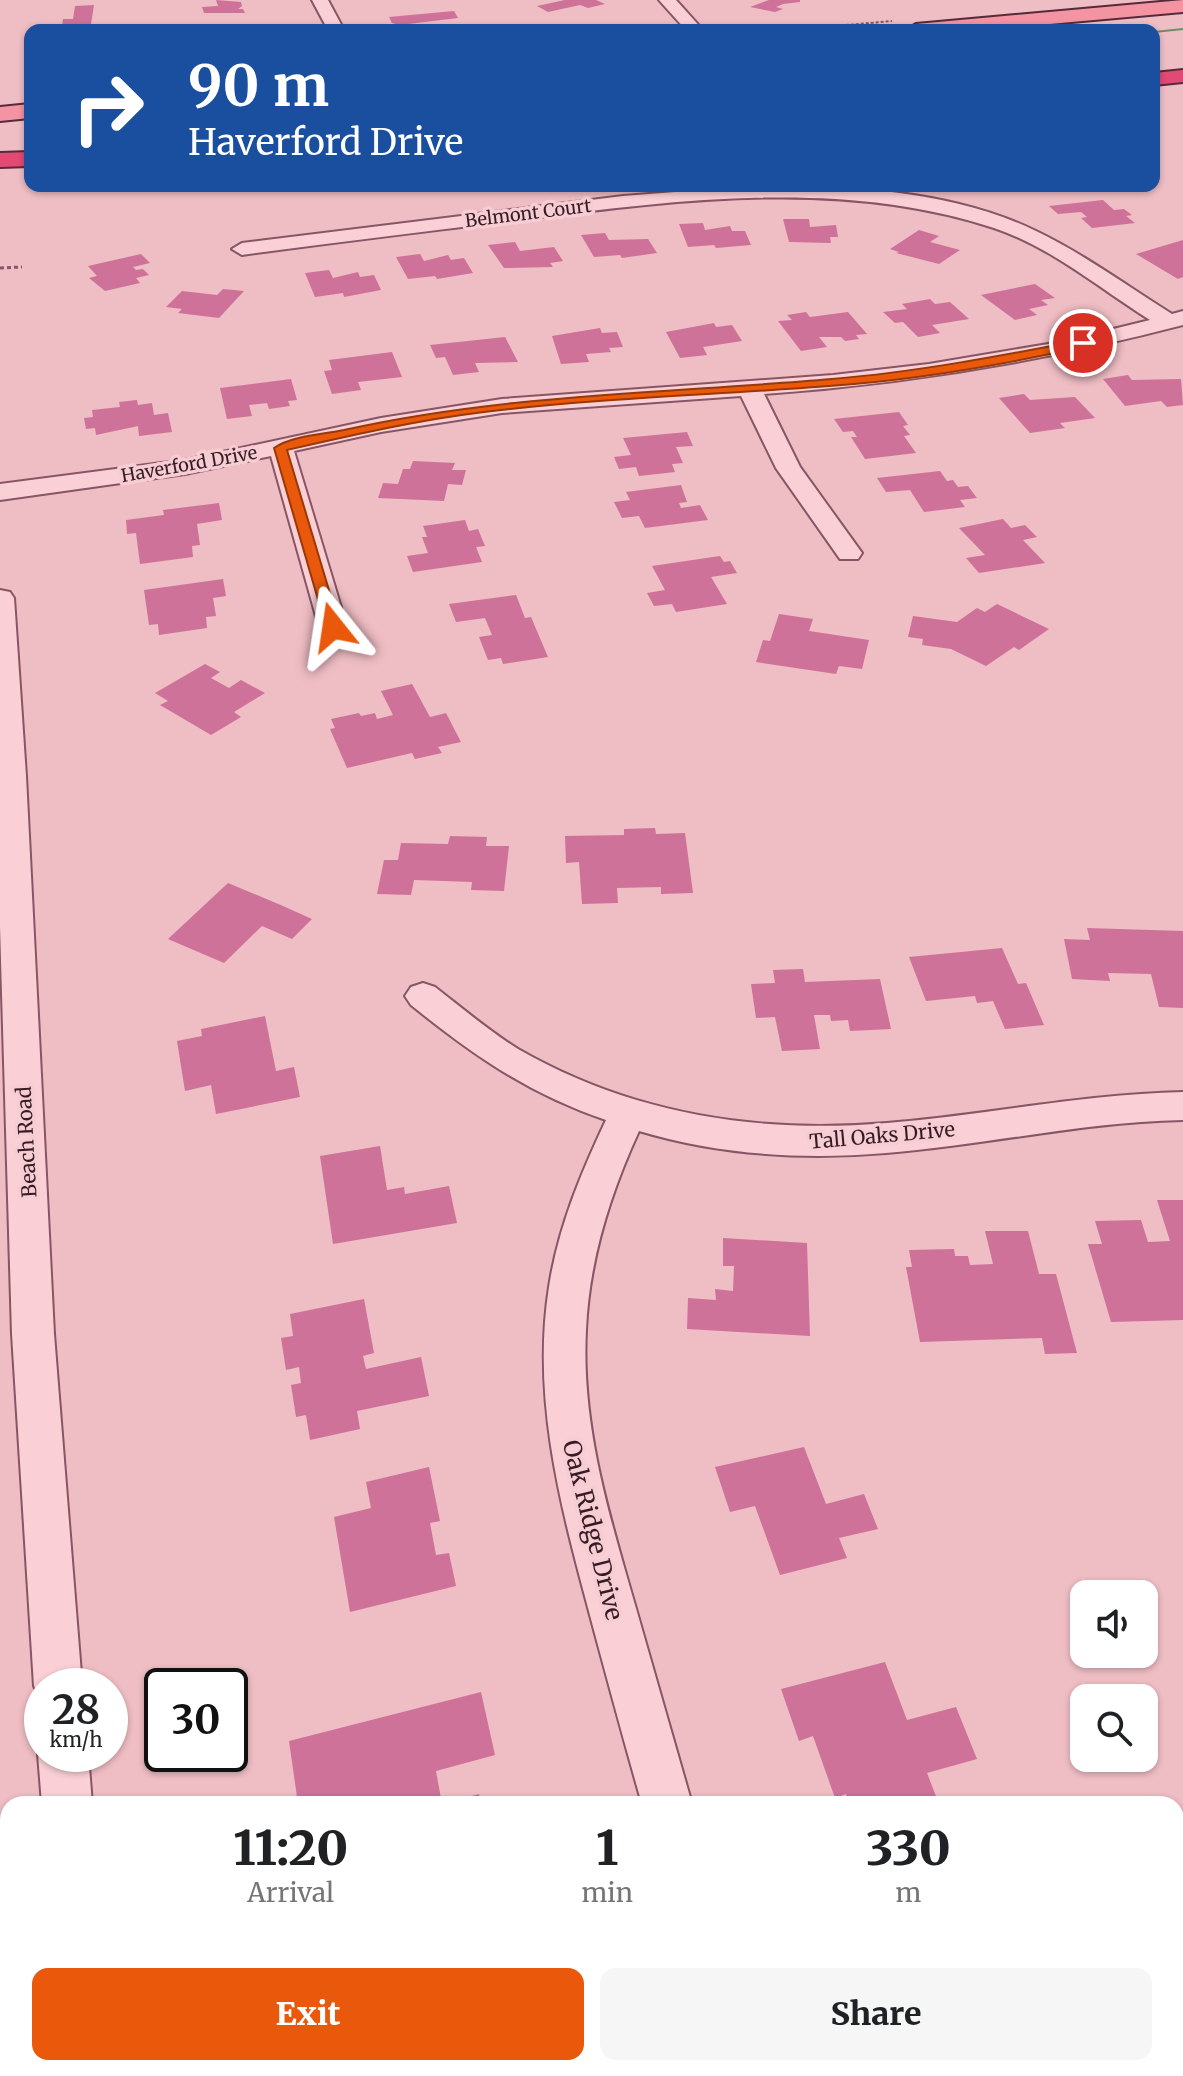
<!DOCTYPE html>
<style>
body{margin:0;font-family:Merriweather,serif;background:#f6f6f6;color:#202124;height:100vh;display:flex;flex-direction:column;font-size:30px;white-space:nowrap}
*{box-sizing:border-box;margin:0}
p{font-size:26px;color:#757577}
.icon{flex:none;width:44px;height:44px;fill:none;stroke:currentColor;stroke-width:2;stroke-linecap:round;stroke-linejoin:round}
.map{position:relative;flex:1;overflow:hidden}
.details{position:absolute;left:0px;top:1796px;width:1184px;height:280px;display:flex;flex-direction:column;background:#fff;border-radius:24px 24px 0 0;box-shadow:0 2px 6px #0004}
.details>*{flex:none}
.guide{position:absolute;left:24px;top:24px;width:1136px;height:168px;border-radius:16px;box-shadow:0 2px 6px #0004;background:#1a4fa0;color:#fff;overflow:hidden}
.controls{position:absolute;left:1070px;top:1580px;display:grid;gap:16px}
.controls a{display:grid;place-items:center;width:88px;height:88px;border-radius:16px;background:#fff;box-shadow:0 2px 6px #0004;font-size:40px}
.speed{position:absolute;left:24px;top:1668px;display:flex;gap:16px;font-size:40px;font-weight:700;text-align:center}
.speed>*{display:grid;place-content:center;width:104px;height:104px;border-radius:50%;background:#fff;box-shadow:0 2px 6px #0004;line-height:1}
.speed small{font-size:20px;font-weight:400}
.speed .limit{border:4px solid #111;border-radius:12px;background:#fff;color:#111}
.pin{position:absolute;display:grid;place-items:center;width:68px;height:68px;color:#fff;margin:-34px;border:4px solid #fff;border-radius:50%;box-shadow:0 2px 8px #0007}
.me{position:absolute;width:88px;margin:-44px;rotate:345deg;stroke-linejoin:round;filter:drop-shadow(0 0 6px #0008)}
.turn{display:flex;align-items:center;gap:28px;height:168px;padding:0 32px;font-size:36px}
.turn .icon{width:104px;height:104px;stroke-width:2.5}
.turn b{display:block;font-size:56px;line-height:68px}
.eta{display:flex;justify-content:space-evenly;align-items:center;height:136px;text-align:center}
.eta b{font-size:48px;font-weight:800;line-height:56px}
.primary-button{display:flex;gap:16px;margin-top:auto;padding:16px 32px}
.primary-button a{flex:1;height:92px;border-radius:16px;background:#ea580c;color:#fff;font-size:32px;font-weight:800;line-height:92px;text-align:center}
.primary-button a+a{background:#f6f6f6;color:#202124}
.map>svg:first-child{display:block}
</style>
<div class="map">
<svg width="1183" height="2076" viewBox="0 0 1183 2076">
<rect width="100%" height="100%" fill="#efbdc4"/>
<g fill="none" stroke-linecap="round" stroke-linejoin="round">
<path fill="#6c8e68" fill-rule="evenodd" d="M1183,28V30L1154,33V31Z"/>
</g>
<path fill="#ce7299" d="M216,0L241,2L242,6L238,9H243L245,13H204L202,7L218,6Z
M565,0H596L605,4L588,8L580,5L548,12L537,6Z
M769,0H800V2L783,4L776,7L783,9L775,12L750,7Z
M94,5L91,24L62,26L63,19H73L75,6Z
M454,11L458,18L400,25L392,23L389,17Z
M1103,200L1114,210L1124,209L1132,215L1126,216L1135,223L1092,228L1081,218L1087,217L1081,212L1058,214L1049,206Z
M783,219H809L810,227L836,225L838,237H830L831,243L789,242Z
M703,223L705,230L730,226L732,231H745L751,245L716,248L714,245L688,247L679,224Z
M919,230L939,236L930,242L960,250L939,264L896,253L899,252L890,249Z
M605,233L609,240L648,239L657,253L622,258L620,255L594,257L581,235Z
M1183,240V277L1178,279L1136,254Z
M515,242L520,251L554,247L563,261L550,263L553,267L504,268L488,245Z
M141,254L150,263L133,267L136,270L143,269L149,275L136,278L140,283L105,291L89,278L97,276L88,266Z
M420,254L424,261L448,255L451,260L464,258L473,273L437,279L435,276L408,279L396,257Z
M329,270L333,278L358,272L360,277L374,275L381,290L344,297L343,293L315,297L305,273Z
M1035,284L1055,298L1041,300L1048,305L1029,309L1037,315L1015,320L981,295Z
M223,289L244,291L219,318L178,313L182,309L166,307L182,291L217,295Z
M930,299L935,304L950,302L969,319L932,325L940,333L918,337L903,322L895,323L883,312L907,309L902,304Z
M806,312L810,317L848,312L867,334L856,335L859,339L845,341L841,337H819L827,347L801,351L778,321L792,320L787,315Z
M714,323L716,327L732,325L742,341L703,347L707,355L680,358L666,332Z
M600,328L602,333L617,332L623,347L609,348L611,352L586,354L589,362L561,364L552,336Z
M505,337L518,362L475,363L479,372L453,375L445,357L436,358L430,345Z
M392,352L402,377L358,382L361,390L332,394L324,371L332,370L329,360Z
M1128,375L1132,380L1181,379L1183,405L1167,407L1161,401L1125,406L1103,379Z
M291,379L297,400L288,401L290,406L269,409L267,403L249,405L252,416L227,419L220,388Z
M1024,394L1030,400L1075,397L1095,418L1060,423L1065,428L1030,433L999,398Z
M137,400L138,405L152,403L154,415L168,413L172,432L139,436L138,426L96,435L95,428L86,429L84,418L93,417L92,410L120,407L119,402Z
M899,412L908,425L903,426L910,435L904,436L916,453L865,459L851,437H857L853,431L843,432L834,419Z
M687,432L693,446L676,447L683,463L672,464L675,472L639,476L636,467L619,469L614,457L631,455L623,438Z
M413,461L455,463L452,470H466L462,485L448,484L444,501L378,498L383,483L398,484L403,469H410Z
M940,471L947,481L953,480L958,487L968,486L977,498L960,500L965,507L924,512L910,490L886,492L877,478Z
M681,485L687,502L679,503L681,508L700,505L708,520L645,528L639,516L622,518L614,502L630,500L626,492Z
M219,503L222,520L197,524L200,545L192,546L193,557L140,564L136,533L127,534L126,520L164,515L163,510Z
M1003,519L1011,528L1025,525L1037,537L1023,540L1045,563L979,573L966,558L985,555L959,528Z
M465,520L469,531L478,529L485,546L476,547L482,562L413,572L407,556L428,553L422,537H427L423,526Z
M720,556L724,562L730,561L737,573L711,577L727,604L676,612L672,604L654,606L647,593L665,590L652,566Z
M223,579L226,596L213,598L216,616L206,617L207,628L159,635L158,624L149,625L144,590Z
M516,595L525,618L531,617L548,657L503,664L501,658L488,660L479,637L492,635L485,618L456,622L449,604Z
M997,604L1049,629L1019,650L1014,647L986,666L951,649L922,645L923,639L908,637L913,616L957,622L977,608L985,612Z
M779,614L813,619L809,631L869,640L862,669L839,666L836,674L756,662L763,640L770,641Z
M205,664L220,672L211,678L229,688L241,680L265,693L234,712L241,717L211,735L160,705L168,701L155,693Z
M412,684L430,717L446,713L461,742L438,747L442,753L415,759L412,753L347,768L330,729L335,728L331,719L359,713L361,716L375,713L377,719L393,715L381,691Z
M655,828L656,834L685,833L693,893L661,894V887L617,888L618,903L582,904L579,862L566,863L565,836L624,835V829Z
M450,836L487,837L486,846H509L504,891L471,890L472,882L414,880L411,895L377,894L384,860H398L401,843L448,844Z
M228,883L283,906L312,919L292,939L262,926L224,963L168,939Z
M1087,928L1183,931V1008L1159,1007L1151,974L1108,973L1110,981L1072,979L1064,939L1090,940Z
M1002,948L1018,984L1026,983L1044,1025L1005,1029L993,1001L977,1003L975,996L926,1001L909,957Z
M803,969L805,982L880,979L891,1029L850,1031L848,1020L831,1021L830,1015H814L820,1049L782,1051L775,1017L756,1018L751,984L775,983L773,970Z
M265,1016L276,1071L294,1067L300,1097L216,1114L211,1085L185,1091L177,1041L202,1036L201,1029Z
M380,1146L387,1190L404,1187L405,1194L449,1186L457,1223L333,1244L320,1156Z
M1157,1200H1183V1320L1111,1322L1088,1244H1102L1095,1221L1141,1220L1148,1242L1170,1241Z
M985,1231H1028L1039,1274H1056L1077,1353L1045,1354L1042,1338L920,1342L906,1267H912L909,1250L954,1249L955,1256H968L970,1265L993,1264Z
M723,1238L807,1243L810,1336L687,1329L688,1298L716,1300L715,1289L733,1291L734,1266H723Z
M364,1299L374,1353L363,1356L366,1369L421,1357L429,1396L357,1411L360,1429L310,1440L306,1415L296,1417L291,1385L301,1383L299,1367L286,1370L281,1338L293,1336L290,1314Z
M804,1447L826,1504L864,1494L878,1529L839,1538L847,1558L780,1575L755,1506L730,1512L715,1467Z
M429,1467L440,1521L430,1523L436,1555L449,1553L456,1586L350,1612L334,1517L371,1508L366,1482Z
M885,1662L907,1720L956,1707L977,1759L927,1773L939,1804H849L846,1794L835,1798L813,1736L799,1741L781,1689Z
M481,1692L495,1755L436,1771L442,1804H326V1800L298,1804L289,1741Z
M479,1794L481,1804H444V1803Z
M440,2068H559L561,2076H421Z
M981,2068H1066V2069L1042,2076H984Z"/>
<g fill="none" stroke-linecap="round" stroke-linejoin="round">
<defs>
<path id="minor" d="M312,0H328L344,30H328Z
M659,0H676L703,30H686Z
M754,186C848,186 949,189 1036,231C1084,254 1127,286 1172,314L1183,311V325C1045,361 906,384 764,394L800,467L862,553L858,559H840L776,468L741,396L502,413L381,432L294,451L347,627L343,633L333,635L323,633L319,627L271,456L185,474L0,500V484L185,460L381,418L502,399L833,375L929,364L1060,342L1150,320C1099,288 1051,247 994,228C843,178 679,200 525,219C430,231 336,242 242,255L232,249L242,243L623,196Z
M0,590L10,592L14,598L26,776L54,1334L82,1686H42V1703L34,1686L12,1334L0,926Z
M423,983L435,987C462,1008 489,1031 518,1049C631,1114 758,1134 887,1123C986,1115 1083,1094 1183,1092V1120C1083,1122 986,1145 886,1153C803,1160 719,1155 639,1131C610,1194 589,1260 586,1330C581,1425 609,1515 635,1605C654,1671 673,1738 692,1804H642C623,1738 605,1671 587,1604C559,1500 532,1395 549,1287C558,1228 581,1173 606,1120C529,1094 473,1055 411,1005L405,996L411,987Z
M42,1744V1754H88L92,1804H42L38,1754Z
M50,2068H106L107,2076H51Z
M715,2068H771L773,2076H717Z"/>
<path id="major" d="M1183,0V12L982,30H906L916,24Z
M30,104V118L0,121V107Z"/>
<path id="highway" d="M1183,70V82L1154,85V73Z
M30,152V166L0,167V153Z"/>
</defs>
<use href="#minor" stroke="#875665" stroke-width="4"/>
<use href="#major" stroke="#542b3a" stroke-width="4"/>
<use href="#highway" stroke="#542b3a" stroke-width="4"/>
<path stroke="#875665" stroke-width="2" stroke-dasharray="3 2" stroke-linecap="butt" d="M791,30L892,21"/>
<path stroke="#875665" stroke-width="3" stroke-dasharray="4 3" stroke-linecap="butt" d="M0,268L22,267"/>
<use href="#minor" fill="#fad0d6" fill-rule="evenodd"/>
<use href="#major" fill="#f493a2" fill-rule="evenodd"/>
<use href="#highway" fill="#e24a75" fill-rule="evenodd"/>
</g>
<path fill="#ea580c" stroke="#983908" stroke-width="2" d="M1083,340L1089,343L1087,346C1003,365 915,380 829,386C714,395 599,398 484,412C418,420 353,435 287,450L340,627L333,631L326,627L274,448C291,436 324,434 344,430C505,394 668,393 832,379C916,372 1000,356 1083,340Z"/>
<g text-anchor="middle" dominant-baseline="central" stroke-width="7" stroke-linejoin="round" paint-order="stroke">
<g font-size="18" fill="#361b25" stroke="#f6cdd2">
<text transform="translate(528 213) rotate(-7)">Belmont Court</text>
<text transform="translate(189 464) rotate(-10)">Haverford Drive</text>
</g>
<g font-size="20" fill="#361b25" stroke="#f6cdd2">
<text transform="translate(882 1135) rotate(-5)">Tall Oaks Drive</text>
<text transform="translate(26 1142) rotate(-93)">Beach Road</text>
</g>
<g font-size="24" fill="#361b25" stroke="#f6cdd2">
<text transform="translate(593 1530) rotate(76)">Oak Ridge Drive</text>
</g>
</g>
</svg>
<div class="controls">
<a><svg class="icon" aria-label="sound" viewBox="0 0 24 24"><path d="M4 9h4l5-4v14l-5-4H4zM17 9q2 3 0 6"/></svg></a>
<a><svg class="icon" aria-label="search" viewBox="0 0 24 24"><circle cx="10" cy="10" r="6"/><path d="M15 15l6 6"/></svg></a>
</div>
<div class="speed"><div>28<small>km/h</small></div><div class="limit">30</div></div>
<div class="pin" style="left:1083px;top:343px;background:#d93025"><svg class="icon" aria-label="arrive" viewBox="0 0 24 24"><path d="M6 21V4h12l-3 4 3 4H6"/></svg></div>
<svg class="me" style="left:333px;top:627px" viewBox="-20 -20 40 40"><path d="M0-17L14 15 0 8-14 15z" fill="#ea580c" stroke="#fff" stroke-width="4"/></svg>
<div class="guide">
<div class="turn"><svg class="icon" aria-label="right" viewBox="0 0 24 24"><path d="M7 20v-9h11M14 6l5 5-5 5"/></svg><div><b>90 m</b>Haverford Drive</div></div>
</div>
<section class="details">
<div class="eta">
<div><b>11:20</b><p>Arrival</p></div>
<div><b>1</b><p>min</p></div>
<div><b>330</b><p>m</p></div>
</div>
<div class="primary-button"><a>Exit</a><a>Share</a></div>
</section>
</div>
